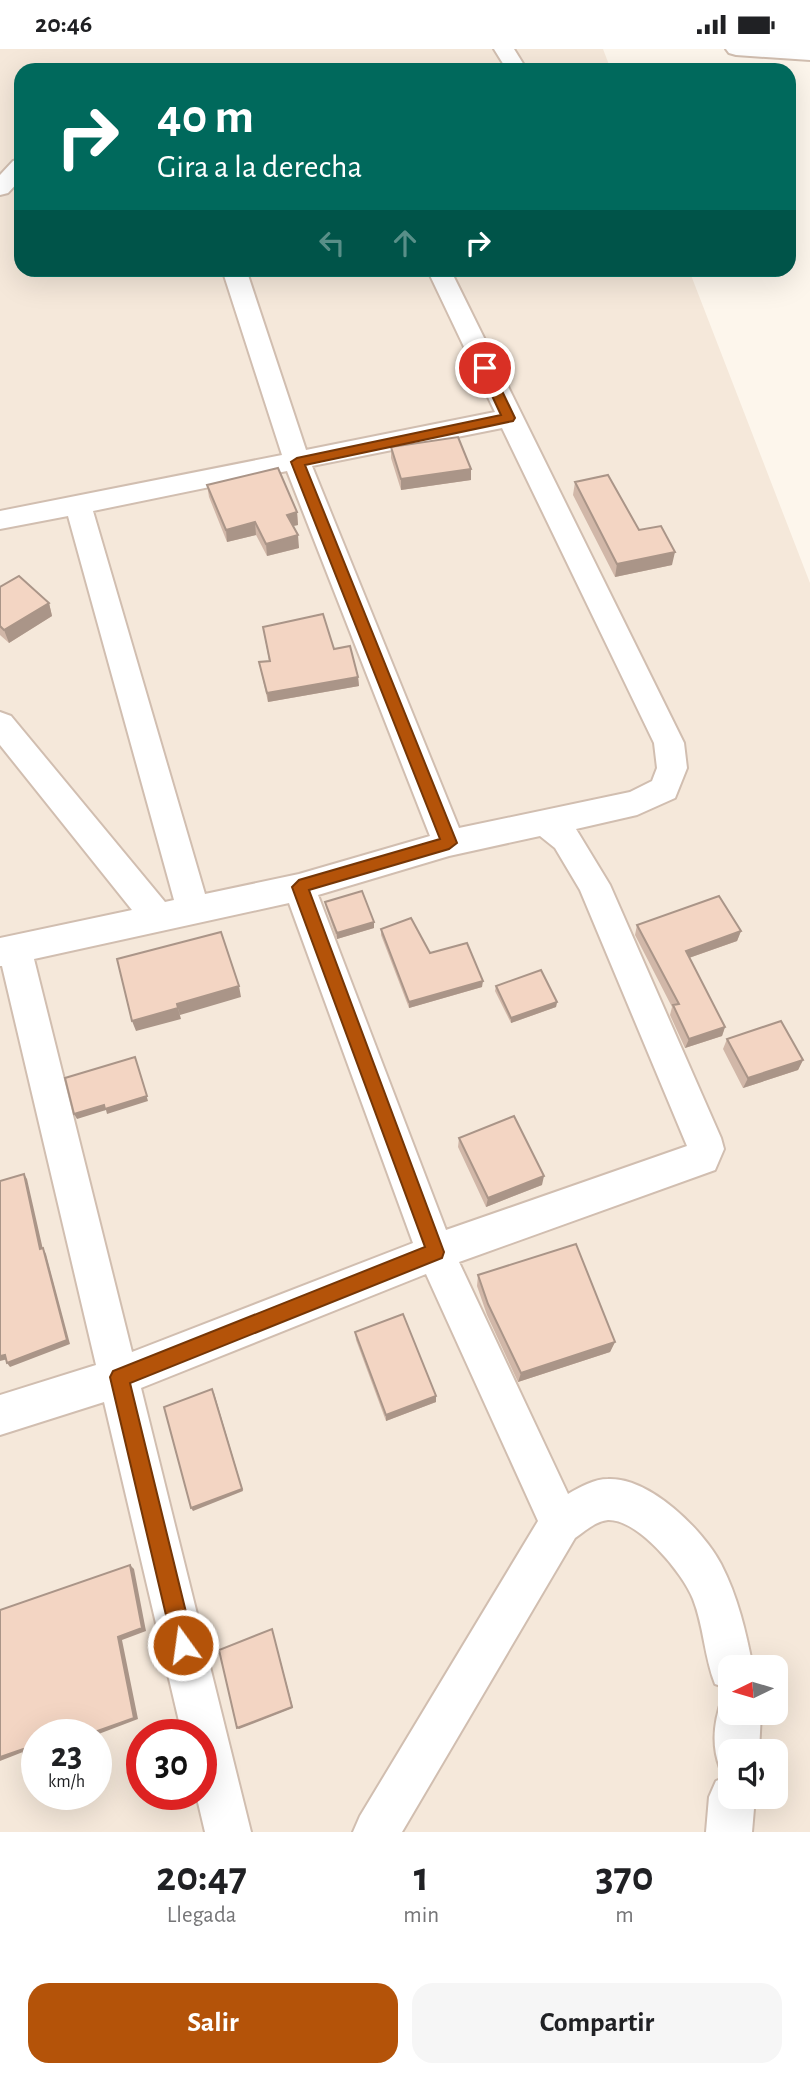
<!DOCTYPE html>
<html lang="es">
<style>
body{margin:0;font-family:"Alegreya Sans",sans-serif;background:#f6f6f6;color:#202124;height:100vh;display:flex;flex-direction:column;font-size:26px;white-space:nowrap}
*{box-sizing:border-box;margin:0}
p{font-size:23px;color:#757577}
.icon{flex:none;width:38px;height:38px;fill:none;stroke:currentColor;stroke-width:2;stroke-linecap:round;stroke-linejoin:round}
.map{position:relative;height:1783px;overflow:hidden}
.sheet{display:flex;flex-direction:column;background:#fff;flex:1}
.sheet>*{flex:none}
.top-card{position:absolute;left:14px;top:14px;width:782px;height:214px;border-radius:21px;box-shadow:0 7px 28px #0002;background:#00695c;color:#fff;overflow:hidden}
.needle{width:46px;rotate:265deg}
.buttons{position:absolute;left:718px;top:1606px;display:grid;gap:14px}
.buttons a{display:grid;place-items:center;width:70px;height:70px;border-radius:14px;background:#fff;box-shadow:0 7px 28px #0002;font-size:35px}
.speed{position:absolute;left:21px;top:1670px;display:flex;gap:14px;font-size:35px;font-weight:700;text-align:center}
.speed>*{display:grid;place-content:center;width:91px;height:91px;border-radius:50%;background:#fff;box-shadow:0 7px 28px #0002;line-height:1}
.speed small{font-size:18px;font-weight:400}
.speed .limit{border:10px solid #d22;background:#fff;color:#111}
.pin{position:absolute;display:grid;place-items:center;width:60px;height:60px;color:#fff;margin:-30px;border:4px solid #fff;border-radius:50%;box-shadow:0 2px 7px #0007}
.me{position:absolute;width:77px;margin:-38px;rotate:346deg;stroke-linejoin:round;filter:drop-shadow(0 0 5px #0008)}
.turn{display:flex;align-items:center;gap:24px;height:147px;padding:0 28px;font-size:32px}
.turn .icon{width:91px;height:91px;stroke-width:2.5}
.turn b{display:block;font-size:49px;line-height:60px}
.lanes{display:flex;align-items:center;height:66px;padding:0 28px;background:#0003;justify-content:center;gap:35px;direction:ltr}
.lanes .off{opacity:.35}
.eta{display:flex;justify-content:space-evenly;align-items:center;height:119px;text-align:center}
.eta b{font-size:42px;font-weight:600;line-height:49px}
.primary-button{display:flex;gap:14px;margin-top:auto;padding:14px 28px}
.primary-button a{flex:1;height:80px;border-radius:21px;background:#b45309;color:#fff;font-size:28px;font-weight:600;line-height:80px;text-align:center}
.primary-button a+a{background:#f6f6f6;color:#202124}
.status{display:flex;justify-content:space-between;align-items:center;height:49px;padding:0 35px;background:#fff;direction:ltr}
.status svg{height:19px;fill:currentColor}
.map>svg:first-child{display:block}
</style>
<div class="status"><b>20:46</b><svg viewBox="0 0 49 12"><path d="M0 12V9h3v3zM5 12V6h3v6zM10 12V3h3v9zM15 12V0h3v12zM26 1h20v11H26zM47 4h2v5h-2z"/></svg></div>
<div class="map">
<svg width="810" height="1783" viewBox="0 0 810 1783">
<rect width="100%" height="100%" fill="#fdf6ec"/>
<path fill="#f5e8da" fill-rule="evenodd" d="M0,0H603L611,21H21V220L689,221L810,534V1783H0ZM730,1619H775V1664H730ZM37,1685H96V1745H37ZM142,1685H201V1745H142ZM730,1703H775V1748H730Z"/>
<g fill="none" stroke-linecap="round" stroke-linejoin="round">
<defs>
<path id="minor" d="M494,0H514L527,21H507Z
M726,0H810V11L736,6L729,4Z
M21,110V130L8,144L0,146V126L13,112Z
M222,220H246L306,401L495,363L427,220H450L684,694L687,719L675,749L637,766L576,780L610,836L721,1089L724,1100L715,1121L459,1213L568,1445C580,1438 594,1430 608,1430C650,1428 703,1481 721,1515C738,1548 746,1583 753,1619H730V1640L715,1635C704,1607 704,1578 693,1550C683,1524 638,1470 608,1471C596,1472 585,1482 575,1489L402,1783H353L360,1767L538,1472L426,1225L141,1339L251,1783H205L196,1745H201V1685H182L104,1353L0,1386V1346L96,1316L2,917H0V889L132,861L0,696V663L11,667L165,853L174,851L68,467L0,480V462L282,406ZM502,379L654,694L657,719L652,732L630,743L459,779L312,417ZM287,422L430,787L299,825L205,845L93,462ZM540,787L555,799L580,841L687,1097L446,1181L318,846L449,807ZM289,854L413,1194L132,1303L34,910Z
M730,1646V1664H761L759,1703H730V1723L720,1719C711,1696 714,1671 723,1648Z
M730,1726V1748H755L752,1783H706L709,1748L716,1732Z"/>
</defs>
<use href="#minor" stroke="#d1beb0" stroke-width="4"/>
<use href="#minor" fill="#fff" fill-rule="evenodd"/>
</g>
<path fill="#d1b7a8" d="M391,398L471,431L401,441L391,409Z
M575,433L639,481L672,516L615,528L573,446Z
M207,436L297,463L298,476L293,477L299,499L267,507L256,486L227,493L209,448Z
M0,538L49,554L52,567L9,594L0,586Z
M263,578L334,600L358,628L359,637L268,653L259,614L269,612Z
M325,853L374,873V879L337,890L326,859Z
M637,876L741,882L737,892L689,909L725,978L722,987L685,999L670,966L672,958L635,886Z
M381,880L482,938L409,959L381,886Z
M496,937L557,953L556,958L511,974L495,942Z
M727,990L803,1011L798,1021L743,1039L723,1000Z
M459,1089L542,1136L486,1158L458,1098Z
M478,1226L615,1293L610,1303L518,1333L487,1266L477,1237Z
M355,1283L436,1347V1353L386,1372L356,1291Z"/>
<path fill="#aa9588" d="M471,420V431L401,441V430Z
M297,463L298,476L288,478L287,466Z
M255,473L256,486L227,493L226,481Z
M298,486L299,499L267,507L266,495Z
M675,503L672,516L615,528L617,515Z
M49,554L52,567L9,594L4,581Z
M358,628L359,637L268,653L267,644Z
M374,873V879L337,890V884Z
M741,882L737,892L683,911L686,902Z
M483,932L482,938L409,959V953Z
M239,937L241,948L180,966L177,955Z
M557,953L556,958L511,974V969Z
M178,959L181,970L136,982L132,972Z
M725,978L722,987L685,999L689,990Z
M135,1008L148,1052L107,1065L106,1061L77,1070L74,1065Z
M803,1011L798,1021L743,1039L748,1029Z
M24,1125L27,1130L44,1205L40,1200Z
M544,1127L542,1136L486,1158L488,1149Z
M43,1199L46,1205L70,1295L10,1318L7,1314Z
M615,1293L610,1303L518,1333L521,1324Z
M5,1306L8,1310L0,1312V1307Z
M214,1344L243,1442L193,1462L191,1459Z
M436,1347V1353L386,1372V1366Z
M130,1516L134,1520L146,1582L122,1591L138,1670L96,1686L89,1685Z
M272,1580L293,1659L239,1680L237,1679Z
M23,1700L28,1701L0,1712V1708Z
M37,1704V1708L30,1710L24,1709Z"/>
<path fill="#f3d5c3" stroke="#aa9588" stroke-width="2" d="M458,388L471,420L401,430L391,398Z
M278,419L297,463L287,466L298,486L266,495L255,473L226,481L207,436Z
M608,426L639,481L661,477L675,503L617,515L575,433Z
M19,527L49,554L4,581L0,577V538Z
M323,565L334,600L350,597L358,628L267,644L259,613L270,612L263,578Z
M362,842L374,873L337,884L325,853Z
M719,847L741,882L686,902L725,978L689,990L673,956L679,955L637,876Z
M411,869L430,904L467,894L483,932L409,953L381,880Z
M221,883L239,937L177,955L178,959L132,972L117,910Z
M541,921L557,953L511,969L496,937Z
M781,972L803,1011L748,1029L727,990Z
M135,1008L147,1047L105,1060L104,1056L74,1065L65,1029Z
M514,1067L544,1127L488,1149L459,1089Z
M24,1125L40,1200L43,1199L67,1291L7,1314L5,1306L0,1307V1132Z
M576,1195L615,1293L521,1324L488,1255L478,1226Z
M403,1265L436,1347L386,1366L355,1283Z
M212,1340L242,1440L191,1459L164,1358Z
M130,1516L142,1579L118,1588L134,1669L89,1685H37V1704L24,1709L23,1700L0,1708V1561Z
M272,1580L292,1658L237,1679L219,1601Z"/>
<path fill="#b45309" stroke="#753606" stroke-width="2" d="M485,316L491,319L515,369L513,372L305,416L457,794L449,800L309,841L444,1203L442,1209L130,1334L194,1596L191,1603L183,1606L176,1603L173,1596L110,1328L113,1322L425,1198L292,838L299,831L440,790L291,413L297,409L501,366L479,319Z"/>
</svg>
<div class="buttons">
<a><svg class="needle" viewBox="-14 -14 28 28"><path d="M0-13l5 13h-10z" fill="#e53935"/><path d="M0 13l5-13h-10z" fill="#757577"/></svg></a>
<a><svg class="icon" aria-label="sound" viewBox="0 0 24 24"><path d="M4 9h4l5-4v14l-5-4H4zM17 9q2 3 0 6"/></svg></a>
</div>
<div class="speed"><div>23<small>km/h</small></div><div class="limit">30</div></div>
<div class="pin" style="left:485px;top:319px;background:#d93025"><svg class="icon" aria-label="arrive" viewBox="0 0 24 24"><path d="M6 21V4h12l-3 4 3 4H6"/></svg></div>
<svg class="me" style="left:183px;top:1596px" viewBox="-20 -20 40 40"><circle r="17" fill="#b45309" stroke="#fff" stroke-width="3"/><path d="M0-11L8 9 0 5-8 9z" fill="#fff"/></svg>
<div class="top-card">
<div class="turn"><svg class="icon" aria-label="right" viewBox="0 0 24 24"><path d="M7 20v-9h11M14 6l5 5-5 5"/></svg><div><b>40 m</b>Gira a la derecha</div></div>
<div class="lanes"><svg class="icon off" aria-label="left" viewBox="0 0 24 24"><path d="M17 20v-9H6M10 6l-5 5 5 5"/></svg><svg class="icon off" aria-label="ahead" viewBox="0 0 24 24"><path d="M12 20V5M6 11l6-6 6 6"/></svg><svg class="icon" aria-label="right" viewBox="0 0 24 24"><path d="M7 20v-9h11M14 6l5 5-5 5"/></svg></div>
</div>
</div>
<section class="sheet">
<div class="eta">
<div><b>20:47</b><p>Llegada</p></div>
<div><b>1</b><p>min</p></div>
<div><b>370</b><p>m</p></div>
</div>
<div class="primary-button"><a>Salir</a><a>Compartir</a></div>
</section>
